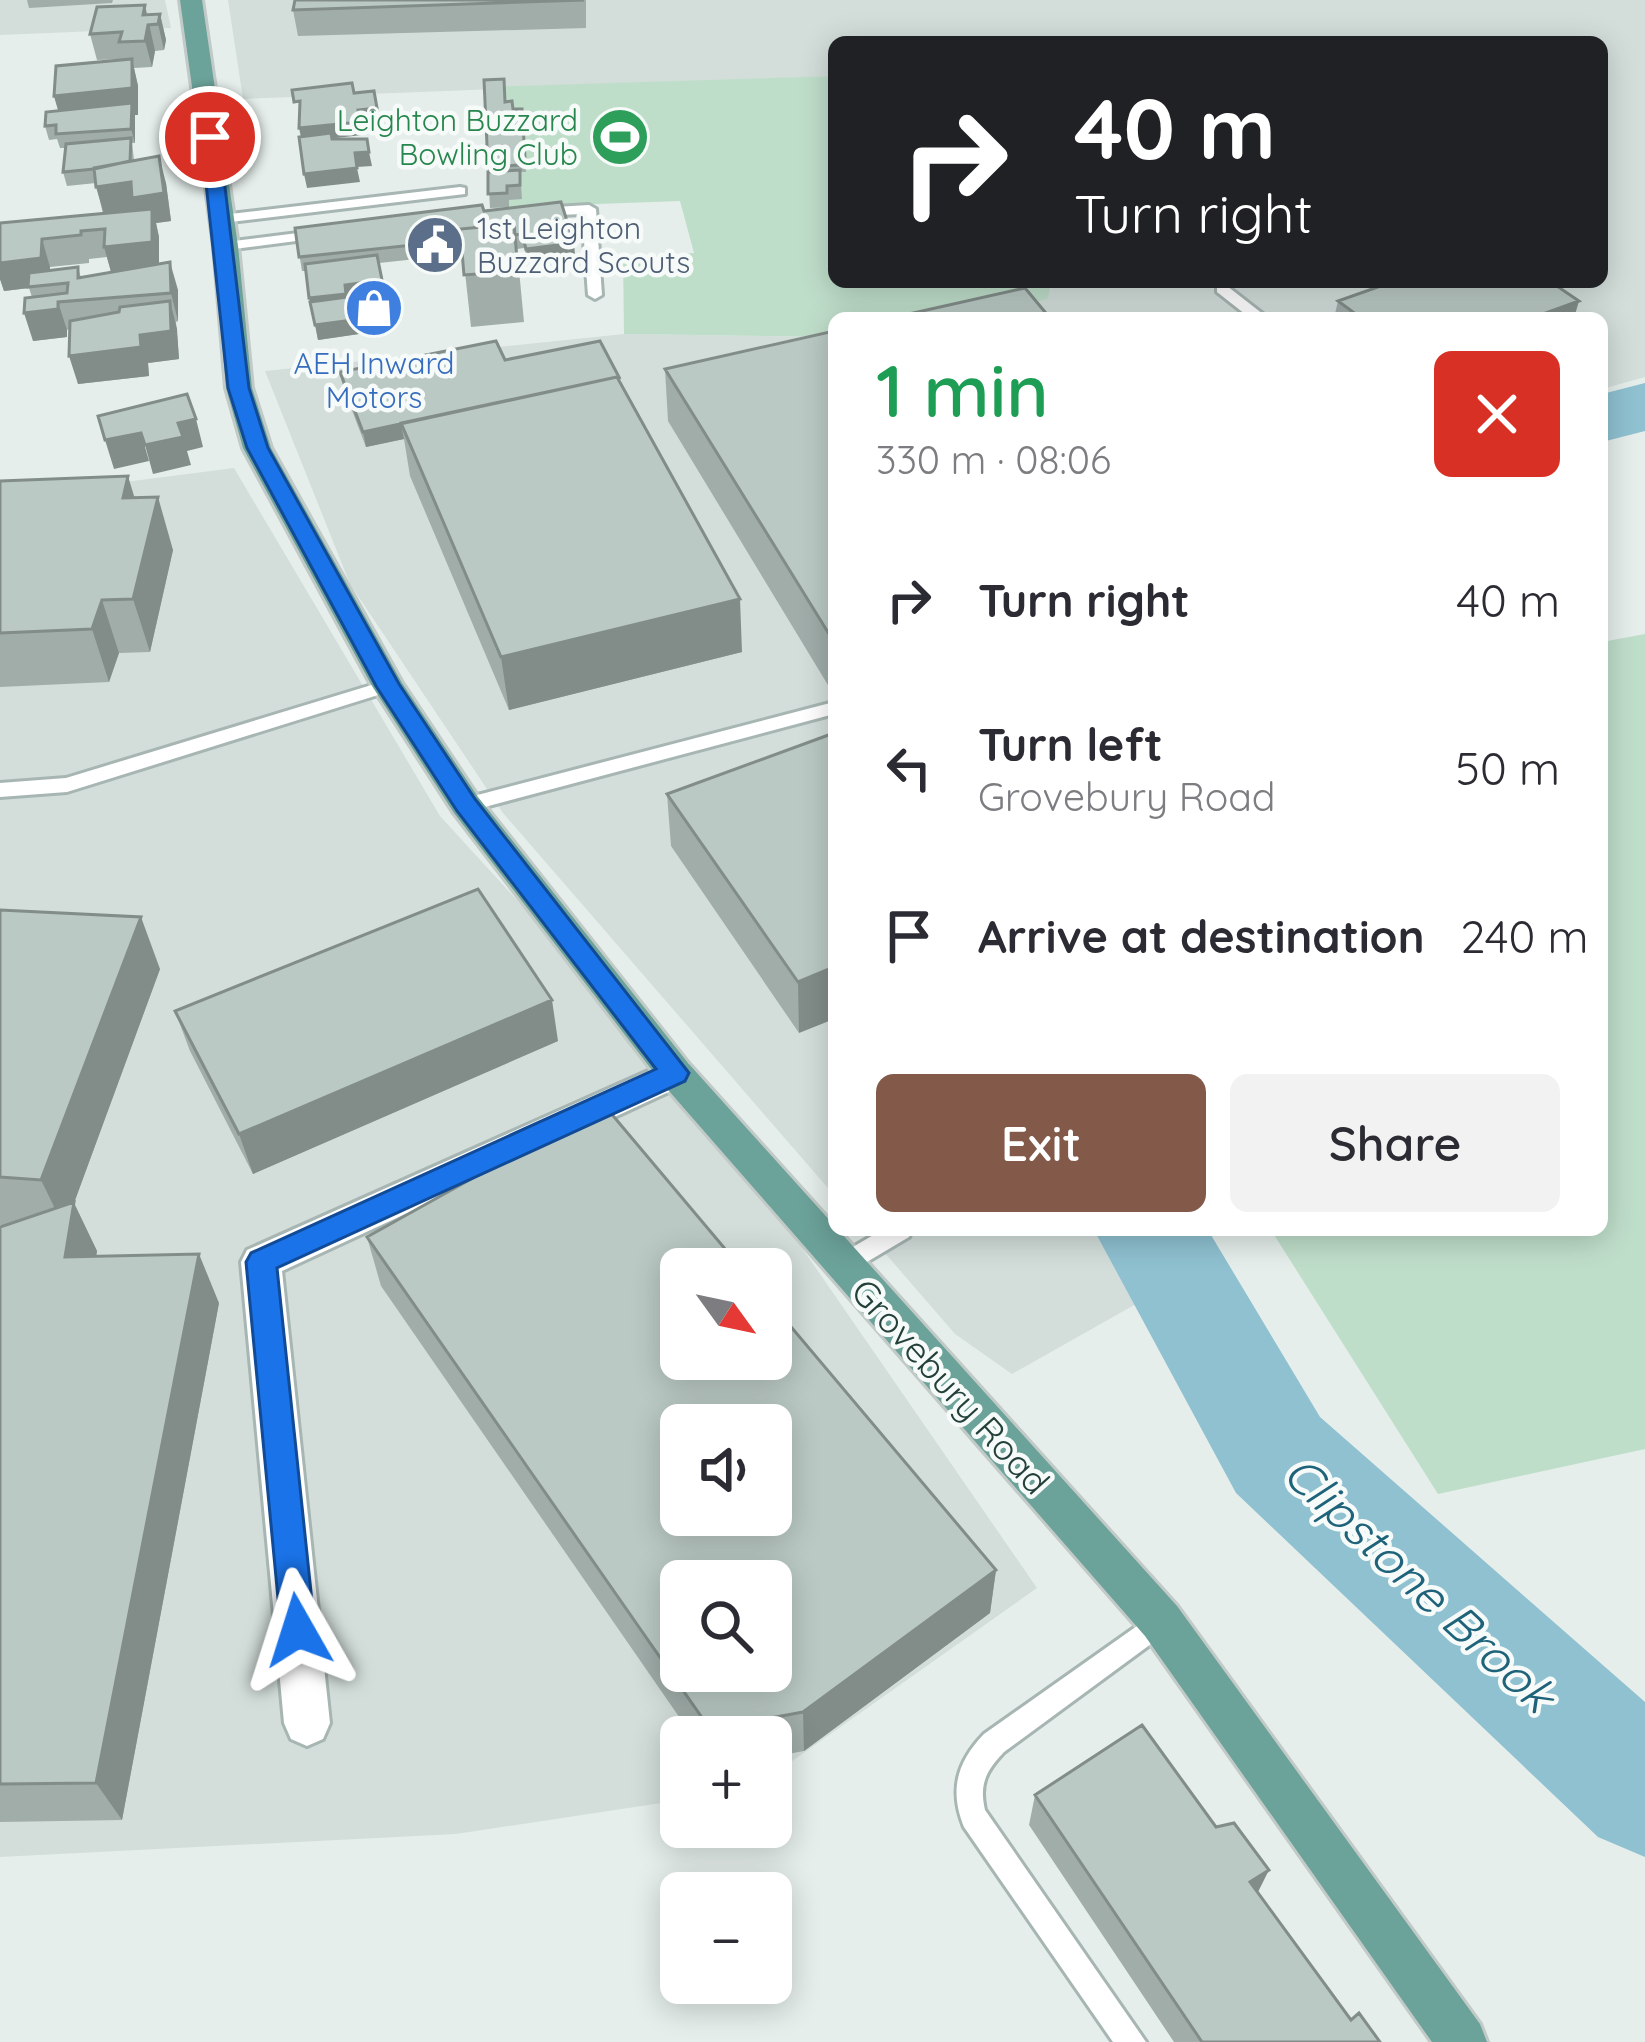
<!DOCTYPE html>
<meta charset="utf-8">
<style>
body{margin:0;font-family:Quicksand,sans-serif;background:#f2f2f3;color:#2b2b33;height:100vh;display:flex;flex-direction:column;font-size:45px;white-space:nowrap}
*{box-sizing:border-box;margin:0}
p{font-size:39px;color:#7c7c81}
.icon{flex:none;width:66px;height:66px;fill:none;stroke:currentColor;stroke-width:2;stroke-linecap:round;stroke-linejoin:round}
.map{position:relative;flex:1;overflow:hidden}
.details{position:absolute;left:828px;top:312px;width:780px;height:924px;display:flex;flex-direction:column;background:#fff;border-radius:18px;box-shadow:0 6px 30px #0003}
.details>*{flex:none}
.top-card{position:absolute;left:828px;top:36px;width:780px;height:252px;border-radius:18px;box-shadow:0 6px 30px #0003;background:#202124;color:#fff;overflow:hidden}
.needle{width:78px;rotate:123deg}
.controls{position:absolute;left:660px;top:1248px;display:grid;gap:24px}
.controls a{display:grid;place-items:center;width:132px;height:132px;border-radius:18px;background:#fff;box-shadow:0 6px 30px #0003;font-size:60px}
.pin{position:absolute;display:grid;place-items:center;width:102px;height:102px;color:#fff;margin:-51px;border:6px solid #fff;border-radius:50%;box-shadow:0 3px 12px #0007}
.me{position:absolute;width:132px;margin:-66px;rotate:354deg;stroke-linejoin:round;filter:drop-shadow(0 0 9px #0008)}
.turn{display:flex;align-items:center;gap:42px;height:252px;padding:0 48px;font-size:54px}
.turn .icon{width:156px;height:156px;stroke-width:2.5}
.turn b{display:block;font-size:84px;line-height:102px}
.round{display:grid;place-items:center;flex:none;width:126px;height:126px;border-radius:18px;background:#f2f2f3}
.headline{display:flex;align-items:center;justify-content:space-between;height:204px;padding:0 48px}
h1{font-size:72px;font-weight:600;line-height:90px;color:#1e9e55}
.action{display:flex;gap:24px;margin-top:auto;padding:24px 48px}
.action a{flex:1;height:138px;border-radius:18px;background:#835949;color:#fff;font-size:48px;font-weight:600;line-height:138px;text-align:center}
.action a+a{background:#f2f2f3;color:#2b2b33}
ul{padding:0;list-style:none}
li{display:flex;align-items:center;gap:36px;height:168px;padding:0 48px}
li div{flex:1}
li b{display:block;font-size:45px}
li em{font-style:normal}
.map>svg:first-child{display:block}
</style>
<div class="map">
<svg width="1645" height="2042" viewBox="0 0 1645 2042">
<rect width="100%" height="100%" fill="#e5eeeb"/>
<path fill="#d3deda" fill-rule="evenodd" d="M0,0H165L171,28L0,35Z
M228,0H1645V377L1602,389V318H980L1046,299L1055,282H1602V42H834V76L243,99Z
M624,334L834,337V1195L503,813L350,584L265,371Z
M234,468L440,816L675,1073L733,1148L1037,1588L771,1776V1737H681V1800L456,1834L0,1857V498ZM681,1269H771V1359H681ZM681,1425H771V1515H681ZM681,1581H771V1671H681Z
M865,1230H1122L1136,1304L1012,1374L955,1334Z"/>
<path fill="#bfdeca" d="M834,76V282H1053L1047,299L980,318H834V337L624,334L623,258L694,253L680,201L490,208L486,87Z
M1645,634V1449L1438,1494L1271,1230H1602V642Z"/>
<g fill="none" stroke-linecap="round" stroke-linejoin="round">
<path fill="#8fc1d1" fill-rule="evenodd" d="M1645,383V431L1602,442V394Z
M1094,1230H1208L1320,1417L1645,1702V1857L1598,1837L1236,1493Z"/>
<defs>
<path id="lane" d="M460,187L465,188V194L222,223L215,219L222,215Z
M589,205L596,209L602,295L595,299L588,295L582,214L538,216L531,212L538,208Z
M322,230L329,234L327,237L226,250L219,246L226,242Z
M1217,286H1227L1268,318H1250L1217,292Z
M388,680L397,686L394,690L67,792L0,797V783L66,778Z
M834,702V714L466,812L456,805L466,798Z
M882,1230H912L909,1237L850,1272L842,1275L834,1272L830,1265L834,1258Z
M1161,1609L1170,1612L1174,1621L1170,1630L1004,1752C986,1771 979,1784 985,1810L1146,2042H1113L964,1827C949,1790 957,1762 984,1734Z"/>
<path id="street" d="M675,1059L688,1063L693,1073L688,1083L282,1271L330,1723L323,1739L307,1746L291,1739L284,1723L241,1262L247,1250Z"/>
<path id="primary" d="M180,0H202L238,246L252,388L271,448L402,683L478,797L688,1063L1177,1606L1480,2024L1487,2042H1432L1145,1636L662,1083L454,813L372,686L243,448L226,388L214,246Z"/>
</defs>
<use href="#lane" stroke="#a7b6b3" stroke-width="6"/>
<use href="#street" stroke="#a7b6b3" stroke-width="6"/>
<use href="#primary" stroke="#c2cac8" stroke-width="6"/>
<use href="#lane" fill="#fff" fill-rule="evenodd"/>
<use href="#street" fill="#fff" fill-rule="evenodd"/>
<use href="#primary" fill="#6ba299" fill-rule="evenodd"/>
</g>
<path fill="#a0ada9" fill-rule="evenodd" d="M27,0H113L112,3L29,8Z
M295,0H586V28L298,36L293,10Z
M147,14H160L166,40L164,50L155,51L152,67L134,68L138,86V115H135V143H132L134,160L166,183L171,221L156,223L159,237V264L178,290V321L176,322L179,359L148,363L149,376L78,384L69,329L67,330V337L33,341L32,297L29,288L4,291L0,279V223L103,214L96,183L67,186L63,172L65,148H60L57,139L49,140L45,126L58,110L54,96L124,59L97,60L90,34ZM107,257L111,272L81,278L78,267L50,271V267L89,263V259Z
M484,80L513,109H522L526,172H520L522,199L509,200V207L490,208Z
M484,211L574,243L575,258L528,263L524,248L517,249L524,322L471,327L463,254L379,263L393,329L318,340L306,271H302L295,228Z
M1338,301L1574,318H1334Z
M834,331V695L668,421L665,369Z
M505,360L621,383L742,652L509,710L410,476L404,439L366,447L343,387L340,372Z
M0,481L134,498L173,550L150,652L119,653L109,682L0,687Z
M834,733L799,1033L671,846L667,794Z
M0,910L160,969L74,1203L97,1251L96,1256L219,1303L122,1820L0,1822V1227L6,1225H0Z
M175,1011L558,1041L253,1174L190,1051Z
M367,1237L996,1570L990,1613L804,1751L771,1757V1737H693L381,1286Z
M1035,1795L1258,1893L1351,2020L1380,2042H1174L1029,1825Z"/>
<path fill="#828d89" d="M145,5L155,51L152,67L145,41L143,15Z
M160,14L166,40L164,50L158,24Z
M132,59L138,86V115H135V143L131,129L62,123L54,96Z
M377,108L379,122L360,124L358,110Z
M360,122L362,135L302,142L299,128Z
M369,152L372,166L357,167L355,153Z
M159,156L166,183L171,221L156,223L159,237V270L112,275L104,247V214L96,187Z
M357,168L360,182L307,188L304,174Z
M42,239L50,267L49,286L28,287L29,288L4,291L0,279V263Z
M574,243L575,258L528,263L526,249Z
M170,262L178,290V321L171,293Z
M382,280L384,294L347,299L345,285Z
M346,294L349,308L312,312L309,298Z
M170,301L177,329L179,359L148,363L149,376L78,384L69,356L140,335Z
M1579,301L1574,318H1532Z
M58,302L67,330V337L33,341L24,313Z
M390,315L393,329L318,340L315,325Z
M196,419L203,447L187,451L191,465L153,474L145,445L178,423Z
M401,425L404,439L366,447L363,432Z
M141,433L149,461L114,469L105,440Z
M128,476L144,529L123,498Z
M158,497L173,550L150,652L133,599Z
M740,599L742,652L509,710L501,657Z
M102,600L119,653L109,682L92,629Z
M141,917L160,969L74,1203L97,1251L88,1305L65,1257V1229L41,1180Z
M834,967V1019L799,1033L798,982Z
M552,1000L558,1041L253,1174L239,1134Z
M199,1254L219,1303L122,1820L96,1783Z
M996,1570L990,1613L804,1751L803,1712Z
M1269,1870L1255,1898L1250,1882Z"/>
<path fill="#bac9c4" stroke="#828d89" stroke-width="3" fill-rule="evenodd" d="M295,0H584L293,10Z
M145,5L143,15L160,14L158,24L148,25L145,41L119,42L122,32L90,34L97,7Z
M132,59V88L54,96L56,66Z
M504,79L505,102L512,101L513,109H522L525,158H519V165L488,167L484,80Z
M352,83L354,93L374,91L377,108L358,110L360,122L299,128L300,101L294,102L292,90Z
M132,103L131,129L56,134V125L45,126L46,112Z
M331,133L332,139H367L369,152L355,153L357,168L304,174L299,137Z
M131,138L130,161L94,169L63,172L66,144Z
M159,156L164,193L132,198L131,182L96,187L94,168Z
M520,170V185L507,186V193L488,194V172Z
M561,202L574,243L526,249L522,234L515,235L514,224L460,229L461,240L299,257L295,228L482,205L484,211Z
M152,209V242L104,247L105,229L81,231V235L42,239L41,258L0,263V223Z
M514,224L518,271L464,275L460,229Z
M377,255L382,280L345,285L346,294L309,298L305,264Z
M170,262L171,293L58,302V309L24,313L25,298L67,293L68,283L28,287L29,273L78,267V278Z
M1392,282H1551L1579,301L1532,318H1361L1338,301Z
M1025,288L1050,318H891Z
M385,292L390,315L315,325L310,302Z
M170,301L171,331L140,335L141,347L69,356L70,321L119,312L120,307Z
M834,331V642L665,369Z
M496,341L505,360L600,341L620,379L617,377L363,432L340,372Z
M617,377L740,599L501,657L401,423Z
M187,394L196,419L178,423L183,437L145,445L141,433L105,440L98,416Z
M128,476L123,498L158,497L133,599L102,600L92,629L0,633V481Z
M834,733V967L798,982L667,794Z
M478,889L552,1000L239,1134L175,1011Z
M0,910L141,917L41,1180L0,1177Z
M604,1105L742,1269H681V1359H771V1303L996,1570L803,1712L710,1729L367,1237ZM681,1425H771V1515H681ZM681,1581H771V1671H681Z
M74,1202L65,1257L199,1254L96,1783L0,1784V1227Z
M1142,1725L1216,1827L1234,1823L1269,1870L1250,1882L1351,2020L1359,2013L1380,2042H1202L1035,1795Z"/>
<path fill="#1a73e8" stroke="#114b97" stroke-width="3" d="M210,132L219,137L249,388L268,448L399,684L475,799L689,1073L685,1081L277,1268L315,1630L310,1642L298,1647L286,1642L281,1630L246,1262L251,1253L656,1069L457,811L376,686L247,448L228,388L201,137Z"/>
<defs>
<symbol id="stadium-disc" viewBox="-11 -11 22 22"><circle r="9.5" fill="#2e9e5b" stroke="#f6faf8"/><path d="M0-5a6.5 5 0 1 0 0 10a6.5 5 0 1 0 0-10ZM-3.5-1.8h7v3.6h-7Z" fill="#fff"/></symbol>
<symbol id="civic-disc" viewBox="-11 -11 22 22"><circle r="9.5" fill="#5c6f8a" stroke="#f6faf8"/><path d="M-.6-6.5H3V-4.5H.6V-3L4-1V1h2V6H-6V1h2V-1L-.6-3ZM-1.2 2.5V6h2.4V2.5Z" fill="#fff"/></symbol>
<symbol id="shop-disc" viewBox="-11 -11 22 22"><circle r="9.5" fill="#3f7fe0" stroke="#f6faf8"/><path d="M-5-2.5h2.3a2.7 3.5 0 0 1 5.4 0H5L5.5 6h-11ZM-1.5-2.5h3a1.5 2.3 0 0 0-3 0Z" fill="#fff"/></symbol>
</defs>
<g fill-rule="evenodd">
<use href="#stadium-disc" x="587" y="104" width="66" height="66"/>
<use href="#civic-disc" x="402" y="212" width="66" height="66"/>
<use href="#shop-disc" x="341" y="275" width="66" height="66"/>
</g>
<g text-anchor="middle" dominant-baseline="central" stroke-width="9" stroke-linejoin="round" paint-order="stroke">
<g font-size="30" fill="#27864d" stroke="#f6faf8" text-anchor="end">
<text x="578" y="120">Leighton Buzzard<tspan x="578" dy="34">Bowling Club</tspan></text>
</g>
<g font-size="30" fill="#4e5e75" stroke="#f6faf8" text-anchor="start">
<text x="477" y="228">1st Leighton<tspan x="477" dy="34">Buzzard Scouts</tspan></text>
</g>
<g font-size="30" fill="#366cbe" stroke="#f6faf8">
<text x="374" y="363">AEH Inward<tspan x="374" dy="34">Motors</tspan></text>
</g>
<g font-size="36" fill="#24403b" stroke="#f6faf8">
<text transform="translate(951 1386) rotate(48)">Grovebury Road</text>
</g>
<g font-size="48" font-style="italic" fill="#1f637b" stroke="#f6faf8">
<text transform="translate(1420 1583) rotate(43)">Clipstone Brook</text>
</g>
</g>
</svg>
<div class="controls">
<a><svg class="needle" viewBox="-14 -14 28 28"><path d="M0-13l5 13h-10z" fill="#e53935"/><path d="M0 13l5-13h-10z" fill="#7c7c81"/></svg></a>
<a><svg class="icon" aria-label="sound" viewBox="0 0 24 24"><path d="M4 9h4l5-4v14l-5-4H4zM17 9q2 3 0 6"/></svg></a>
<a><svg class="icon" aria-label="search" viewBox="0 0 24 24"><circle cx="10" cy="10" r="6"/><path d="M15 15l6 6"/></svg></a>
<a>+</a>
<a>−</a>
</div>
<div class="pin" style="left:210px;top:137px;background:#d93025"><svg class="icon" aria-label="arrive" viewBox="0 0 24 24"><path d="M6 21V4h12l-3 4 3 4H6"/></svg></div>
<svg class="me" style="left:298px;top:1630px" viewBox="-20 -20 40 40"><path d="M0-17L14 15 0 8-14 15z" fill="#1a73e8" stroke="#fff" stroke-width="4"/></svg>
<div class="top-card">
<div class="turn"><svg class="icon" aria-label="right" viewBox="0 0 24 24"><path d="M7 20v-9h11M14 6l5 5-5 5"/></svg><div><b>40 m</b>Turn right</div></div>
</div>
<section class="details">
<div class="headline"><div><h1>1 min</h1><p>330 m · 08:06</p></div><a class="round" style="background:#d93025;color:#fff"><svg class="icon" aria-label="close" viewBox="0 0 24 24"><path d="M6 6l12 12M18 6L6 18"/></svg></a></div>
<ul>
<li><svg class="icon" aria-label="right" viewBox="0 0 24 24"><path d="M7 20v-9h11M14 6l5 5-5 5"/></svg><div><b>Turn right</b></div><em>40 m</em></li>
<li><svg class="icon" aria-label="left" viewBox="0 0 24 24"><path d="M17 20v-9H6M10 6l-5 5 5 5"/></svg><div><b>Turn left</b><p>Grovebury Road</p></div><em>50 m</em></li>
<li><svg class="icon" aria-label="arrive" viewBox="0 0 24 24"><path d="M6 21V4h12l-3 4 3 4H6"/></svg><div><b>Arrive at destination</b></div><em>240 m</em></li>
</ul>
<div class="action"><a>Exit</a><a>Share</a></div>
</section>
</div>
